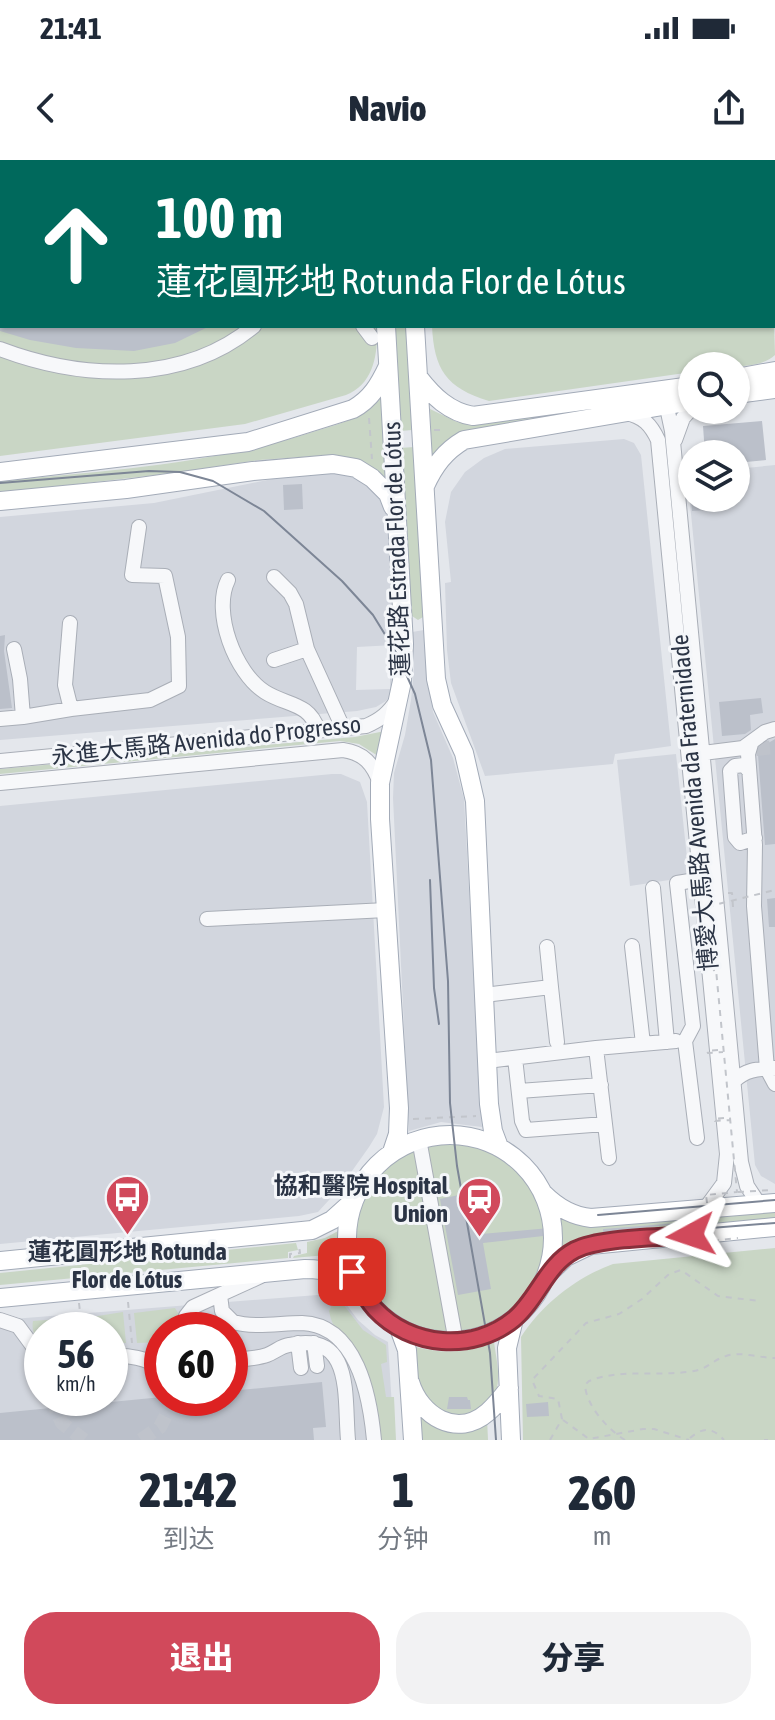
<!DOCTYPE html>
<html lang="zh">
<meta charset="utf-8">
<style>
body{margin:0;font-family:"Asap Condensed","Noto Sans SC",sans-serif;background:#f2f2f3;color:#1f2937;height:100vh;display:flex;flex-direction:column;font-size:30px;white-space:nowrap}
*{box-sizing:border-box;margin:0}
p{font-size:26px;color:#747a83}
.icon{flex:none;width:44px;height:44px;fill:none;stroke:currentColor;stroke-width:2;stroke-linecap:round;stroke-linejoin:round}
.map{position:relative;height:1280px;overflow:hidden}
.details{display:flex;flex-direction:column;background:#fff;flex:1}
.details>*{flex:none}
.top-card{position:absolute;left:0px;top:0px;width:776px;height:168px;box-shadow:0 2px 6px #0004;background:#00695c;color:#fff;overflow:hidden}
.tools{position:absolute;left:678px;top:192px;display:grid;gap:16px}
.tools a{display:grid;place-items:center;width:72px;height:72px;border-radius:50%;background:#fff;box-shadow:0 2px 6px #0004;font-size:40px}
.speed{position:absolute;left:24px;top:1152px;display:flex;gap:16px;font-size:40px;font-weight:700;text-align:center}
.speed>*{display:grid;place-content:center;width:104px;height:104px;border-radius:50%;background:#fff;box-shadow:0 2px 6px #0004;line-height:1}
.speed small{font-size:20px;font-weight:400}
.speed .limit{border:12px solid #d22;background:#fff;color:#111}
.pin{position:absolute;display:grid;place-items:center;width:68px;height:68px;color:#fff;margin:-34px;border-radius:16px;box-shadow:0 4px 12px #0006}
.me{position:absolute;width:88px;margin:-44px;rotate:265deg;stroke-linejoin:round;filter:drop-shadow(0 0 6px #0008)}
.turn{display:flex;align-items:center;gap:28px;height:168px;padding:0 24px;font-size:36px}
.turn .icon{width:104px;height:104px;stroke-width:2.5}
.turn b{display:block;font-size:56px;line-height:68px}
.eta{display:flex;justify-content:space-evenly;align-items:center;height:136px;text-align:center}
.eta b{font-size:48px;font-weight:800;line-height:56px}
.action{display:flex;gap:16px;margin-top:auto;padding:16px 24px}
.action a{flex:1;height:92px;border-radius:32px;background:#d1495b;color:#fff;font-size:32px;font-weight:800;line-height:92px;text-align:center}
.action a+a{background:#f2f2f3;color:#1f2937}
.status{display:flex;justify-content:space-between;align-items:center;height:56px;padding:0 40px;background:#fff;direction:ltr}
.status svg{height:22px;fill:currentColor}
header{display:flex;justify-content:space-between;align-items:center;height:104px;padding:0 24px;background:#fff;font-size:36px;font-weight:800}
.map>svg:first-child{display:block}
</style>
<div class="status"><b>21:41</b><svg viewBox="0 0 49 12"><path d="M0 12V9h3v3zM5 12V6h3v6zM10 12V3h3v9zM15 12V0h3v12zM26 1h20v11H26zM47 4h2v5h-2z"/></svg></div>
<header><svg class="icon" aria-label="back" viewBox="0 0 24 24"><path d="M15 5l-7 7 7 7"/></svg>Navio<svg class="icon" aria-label="share" viewBox="0 0 24 24"><path d="M12 15V3M7 8l5-5 5 5M5 13v7h14v-7"/></svg></header>
<div class="map">
<svg width="775" height="1280" viewBox="0 0 775 1280">
<rect width="100%" height="100%" fill="#e4e7ec"/>
<path fill="#d2d6de" fill-rule="evenodd" d="M624,279L634,283L641,295L671,586L615,594L613,604L485,616L451,523L447,490L445,423L451,422L445,362L451,332L465,312L484,298L505,289Z
M775,305V1024L761,1016L755,1005L687,313H692V338H736V309Z
M336,313L356,318L373,330L386,345L394,485L357,487L356,530L390,529V509L395,519L394,531L386,541L376,547L357,551L0,580V357L154,343L272,319Z
M424,470L427,514L433,552L453,598L464,639L482,967L441,962L409,971L393,638L394,613L405,575L411,540L414,509L412,472Z
M676,594L689,717L630,726L617,600Z
M332,614H341L360,622L367,642L384,947L377,974L369,987L340,1028L318,1052L299,1056L0,1084V646Z
M330,1134L343,1140L358,1160L375,1175L388,1182L394,1280H0V1160ZM42,1170H110V1238H42ZM162,1170H230V1238H162Z"/>
<path fill="#c9d6c5" d="M0,0H369V2H2V166H377C378,194 374,224 346,235L245,264L0,296Z
M774,162L775,195C759,211 714,206 692,206V212L489,241C446,228 434,209 432,166H774Z
M394,166H406L412,270L400,271Z
M381,238L385,317L358,300L340,296H316L259,300L173,313L0,333V321C106,311 215,304 316,271C341,263 363,259 381,238Z
M610,246L611,248L468,270L449,279L432,296L430,249L457,262L476,265Z
M414,287L423,457L418,460L412,456L400,288Z
M385,571L378,596L359,584L340,581L0,614V609L355,577Z
M353 1077a96 96 0 1 1 192 0a96 96 0 1 1-192 0Z
M775,1046V1063L561,1093L562,1071L558,1050Z
M340,1070L343,1100L327,1095L293,1098L294,1096L307,1093V1082L325,1078Z
M296,1083L298,1090L288,1092V1098L0,1125V1113Z
M775,1088V1280H523L521,1177C542,1144 577,1117 613,1104Z
M335,1139L343,1144L363,1170L386,1185L387,1202L381,1204L386,1237H394L396,1280H380L331,1159L329,1151Z
M175,1148L178,1153L175,1170H162V1182L137,1183L134,1153Z
M123,1152L126,1183L110,1184V1170H86L85,1158Z
M73,1158L75,1170H42V1186C36,1179 31,1171 33,1161Z
M494,1182C496,1197 501,1217 496,1231C485,1258 442,1268 426,1241C416,1224 417,1205 416,1187C443,1194 468,1193 494,1182Z
M420,1254L487,1258L488,1280H421Z"/>
<path fill="#bbc0ca" d="M0,166H210L175,183L134,191L76,188L30,180L0,171Z
M762,261L766,300L736,303V294H705L703,266Z
M302,324L303,349L284,350L283,325Z
M691,338H721L722,349L692,351Z
M5,475L4,491L12,548L0,549V476Z
M761,538L763,553L750,555L751,570L745,574L722,576L719,542Z
M775,579V684L765,685L758,595L760,588Z
M775,738V767H769L767,739Z
M473,1032L481,1074L561,1067V1074L483,1083L491,1129L458,1135L440,1039Z
M715,1060L603,1072V1069Z
M322,1222L326,1267L313,1268L314,1280H0V1253L162,1237L230,1238V1231Z
M449,1237H467L468,1240H470L471,1249H447Z
M548,1242L549,1256L527,1257L526,1244Z"/>
<g fill="none" stroke-linecap="round" stroke-linejoin="round">
<path stroke="#bfc3cb" stroke-width="14" stroke-dasharray="14 7" stroke-linecap="butt" d="M756,589L775,587
M32,1185L42,1211
M51,1238L62,1263L84,1280
M141,1280L160,1267L175,1238"/>
<defs>
<path id="minor" d="M278,0V2
M331,2L334,0
M348,2L350,0
M363,166L372,178
M0,189C82,220 183,225 254,166
M665,238L672,271L741,1002L747,1026L759,1044
M626,253C643,256 651,265 658,280L727,994L724,1023L705,1049
M675,280L683,258L692,248
M274,417L290,433L296,444L307,489L343,568
M228,420C212,452 235,513 265,532C287,546 309,542 318,570
M274,500L307,489
M71,549L150,540L179,526L178,477L165,416L132,415L139,367
M23,557L71,549L65,525L70,463
M0,559L23,557L20,519L14,489
M751,584L748,594L755,685L754,746L767,909L775,924
M695,594L743,588L765,572L775,569
M0,601L366,566C380,560 389,553 397,540
M749,611L744,605L735,606L730,611L735,677L740,683L755,678
M0,623L343,590C364,593 373,604 380,623
M653,728L667,882
M207,759L386,750
M632,786L643,884
M547,787L551,827
M484,835L551,827L557,882
M596,888L676,881
M515,898L522,961L526,970L605,964
M487,901L596,888L609,998
M734,921C746,909 758,909 775,908
M519,931L601,925
M697,978L685,881L693,866L677,723L702,719
M419,979L456,1182
M220,1135L222,1151L233,1162C254,1168 280,1163 302,1163C357,1165 370,1237 374,1280
M0,1160L18,1166L32,1185
M181,1170L186,1156L193,1147L261,1116
M298,1183L301,1208
M314,1183L317,1206
M230,1184H232
M110,1196C130,1195 145,1198 162,1208
M230,1200C242,1199 256,1199 267,1195C275,1192 281,1186 289,1185C354,1171 344,1236 348,1280"/>
<path id="major" d="M375,0V2
M406,0V2
M631,0L634,2
M661,0L664,2
M774,112L775,113
M774,140L775,141
M386,166L404,484L402,521L380,623V659L399,948L398,974L392,992
M415,166L436,519L442,545L464,593L475,641L489,944L493,971L499,987
M419,218C433,236 449,252 473,256L692,226
M736,218L775,211
M736,234L775,229
M0,312L248,282L353,249C371,239 379,225 388,206
M425,326C434,306 445,291 464,280L692,241
M0,341L126,329L253,311L333,304L356,308L372,318L388,334L393,347
M347 1078a103 103 0 1 1 206 0a103 103 0 1 1-206 0Z
M544,1034C557,1047 572,1056 591,1058L775,1043
M0,1101L312,1070L332,1060L352,1042
M546,1116L566,1097L591,1085L775,1067
M0,1138L305,1109C326,1109 344,1113 359,1129
M399,1168L407,1190L413,1280
M410,1222C420,1256 457,1279 488,1252C496,1245 503,1236 509,1228
M511,1280L507,1188L514,1159"/>
</defs>
<use href="#minor" stroke="#a9aeb7" stroke-width="16"/>
<use href="#major" stroke="#a3abb8" stroke-width="20"/>
<path stroke="#c2c5cb" stroke-width="2" stroke-dasharray="6 6" stroke-linecap="butt" d="M369,258L372,299
M434,270H443
M728,733H732L733,747
M413,959L476,956
M290,1098V1094L300,1093L299,1086
M128,1142L132,1183
M79,1143L82,1170
M114,1240L128,1209
M563,1260L589,1279L643,1269H654L689,1280
M690,1278C703,1267 712,1267 724,1280
M550,1280L562,1259L558,1239L539,1236L532,1220L586,1163L619,1154L642,1139L669,1114L681,1110L718,1136L759,1141
M625,1280C607,1269 586,1245 585,1225L589,1221C619,1209 654,1216 687,1212C709,1210 710,1201 726,1196C740,1191 760,1198 775,1198
M764,1280H768"/>
<use href="#minor" stroke="#f7f8fa" stroke-width="14"/>
<use href="#major" stroke="#fff" stroke-width="18"/>
<path stroke="#7d8696" stroke-width="2" d="M0,323L149,311L180,312L213,321L264,351L342,421L373,455L397,494L415,534L431,600L448,821L450,943L457,1006L490,1193L496,1280
M430,720L434,828L439,864
M598,1055L775,1040
M610,1076L775,1063"/>
<path stroke="#c2c5cb" stroke-width="2" stroke-dasharray="6 6" stroke-linecap="butt" d="M705,757H697V753L709,751
M710,807L701,808V811L715,810
M718,890L707,891L708,893L723,892
M724,958L714,959L715,961L730,960
M738,1032L771,1030
M707,1043L706,1035L737,1032L710,746L775,730
M710,1071L711,1081L738,1078
M611,1080L612,1089"/>
</g>
<g fill="none" stroke-linecap="round" stroke-linejoin="round">
<defs>
<path id="route" d="M352,1112C359,1125 365,1138 375,1149C410,1187 473,1193 514,1159C538,1139 546,1105 575,1090C601,1077 661,1078 691,1075"/>
</defs>
<use href="#route" stroke="#882f3b" stroke-width="20"/>
<use href="#route" stroke="#d1495b" stroke-width="14"/>
</g>
<defs>
<symbol id="bus-pin" viewBox="-11 -11 22 30"><path d="M0 17L-7.5 6A9.5 9.5 0 1 1 7.5 6Z" fill="#d1495b" stroke="#f4f6f9"/><path d="M-5-6H5V4H4V6H2V4H-2V6H-4V4H-5ZM-3.5-4V0h7V-4ZM-3.5 1.2v1.5H-2V1.2ZM2 1.2v1.5H3.5V1.2Z" fill="#fff"/></symbol>
<symbol id="station-pin" viewBox="-11 -11 22 30"><path d="M0 17L-7.5 6A9.5 9.5 0 1 1 7.5 6Z" fill="#d1495b" stroke="#f4f6f9"/><path d="M-3-6H3Q5-6 5-4V2Q5 4 3 4L4.5 6H3L1.5 4h-3L-3 6H-4.5L-3 4Q-5 4-5 2V-4Q-5-6-3-6ZM-3.5-4v3h7v-3ZM-3.5 1v1.5H-2V1ZM2 1v1.5H3.5V1Z" fill="#fff"/></symbol>
</defs>
<g fill-rule="evenodd">
<use href="#bus-pin" x="102" y="1012" width="51" height="69"/>
<use href="#station-pin" x="454" y="1014" width="51" height="69"/>
</g>
<g text-anchor="middle" dominant-baseline="central" stroke-width="6" stroke-linejoin="round" paint-order="stroke">
<g font-size="24" fill="#2b3445" stroke="#f4f6f9">
<text transform="translate(396 389) rotate(-92)">蓮花路 Estrada Flor de Lótus</text>
<text transform="translate(206 580) rotate(-6)">永進大馬路 Avenida do Progresso</text>
<text transform="translate(694 643) rotate(-95)">博愛大馬路 Avenida da Fraternidade</text>
</g>
<g font-size="24" font-weight="bold" fill="#2b3445" stroke="#f4f6f9" text-anchor="end">
<text x="448" y="1025">協和醫院 Hospital<tspan x="448" dy="28">Union</tspan></text>
<text x="127" y="1091" text-anchor="middle">蓮花圓形地 Rotunda<tspan x="127" dy="28">Flor de Lótus</tspan></text>
</g>
</g>
</svg>
<div class="tools">
<a><svg class="icon" aria-label="search" viewBox="0 0 24 24"><circle cx="10" cy="10" r="6"/><path d="M15 15l6 6"/></svg></a>
<a><svg class="icon" aria-label="layers" viewBox="0 0 24 24"><path d="M12 4l9 5-9 5-9-5zM3 14l9 5 9-5"/></svg></a>
</div>
<div class="speed"><div>56<small>km/h</small></div><div class="limit">60</div></div>
<div class="pin" style="left:352px;top:1112px;background:#d93025"><svg class="icon" aria-label="arrive" viewBox="0 0 24 24"><path d="M6 21V4h12l-3 4 3 4H6"/></svg></div>
<svg class="me" style="left:691px;top:1075px" viewBox="-20 -20 40 40"><path d="M0-17L14 15 0 8-14 15z" fill="#d1495b" stroke="#fff" stroke-width="4"/></svg>
<div class="top-card">
<div class="turn"><svg class="icon" aria-label="ahead" viewBox="0 0 24 24"><path d="M12 20V5M6 11l6-6 6 6"/></svg><div><b>100 m</b>蓮花圓形地 Rotunda Flor de Lótus</div></div>
</div>
</div>
<section class="details">
<div class="eta">
<div><b>21:42</b><p>到达</p></div>
<div><b>1</b><p>分钟</p></div>
<div><b>260</b><p>m</p></div>
</div>
<div class="action"><a>退出</a><a>分享</a></div>
</section>
